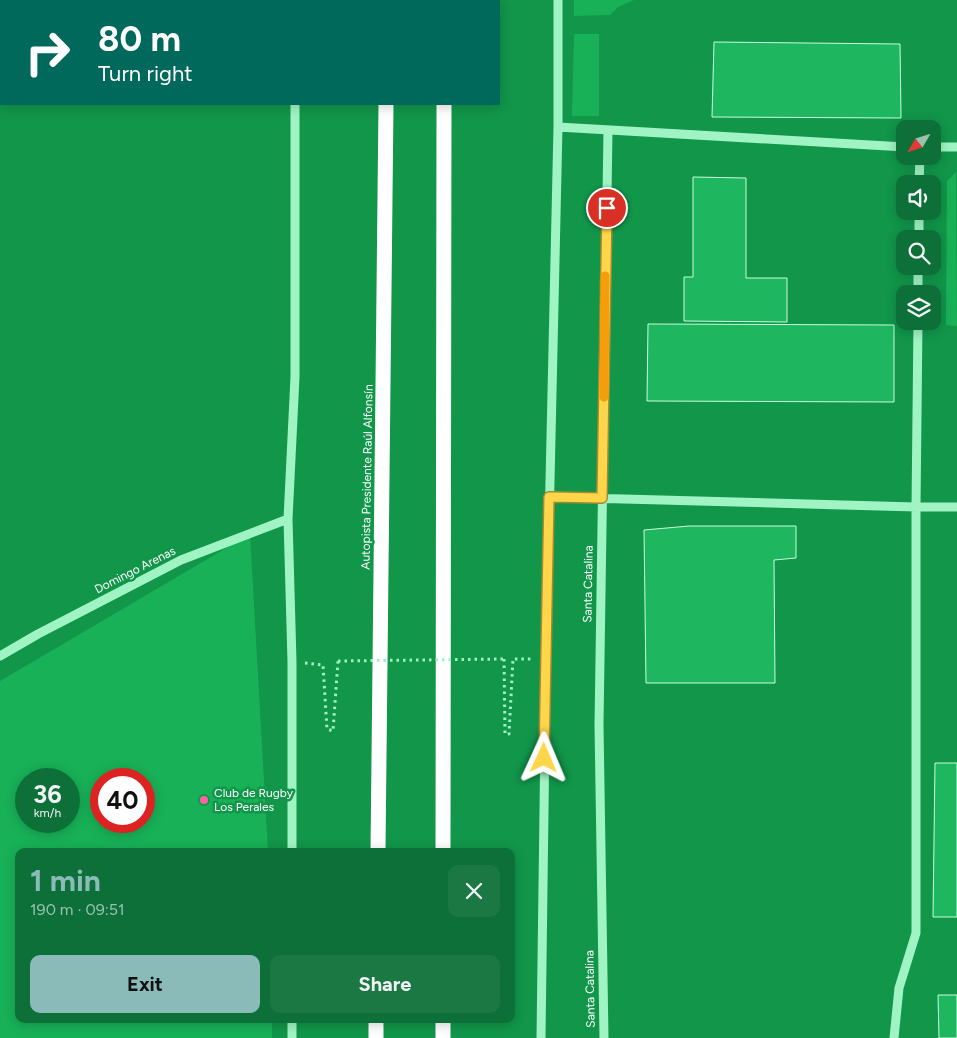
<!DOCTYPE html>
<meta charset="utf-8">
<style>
body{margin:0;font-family:Figtree,sans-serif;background:#1b7843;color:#f1f3f6;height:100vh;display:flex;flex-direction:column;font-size:19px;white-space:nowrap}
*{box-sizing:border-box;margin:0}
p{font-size:16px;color:#9ac1ae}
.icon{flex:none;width:28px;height:28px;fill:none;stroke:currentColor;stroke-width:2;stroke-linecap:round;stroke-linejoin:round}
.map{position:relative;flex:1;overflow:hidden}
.side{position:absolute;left:15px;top:848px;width:500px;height:175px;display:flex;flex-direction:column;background:#0d7038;border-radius:10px;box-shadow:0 2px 12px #0003}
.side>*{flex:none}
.guide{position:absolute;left:0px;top:0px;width:500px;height:105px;box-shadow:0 2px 12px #0003;background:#00695c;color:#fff;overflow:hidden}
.needle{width:32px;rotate:231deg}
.fabs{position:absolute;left:896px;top:120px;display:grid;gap:10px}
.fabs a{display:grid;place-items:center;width:45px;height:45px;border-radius:10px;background:#0d7038;box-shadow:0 2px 12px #0003;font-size:25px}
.speed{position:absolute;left:15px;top:768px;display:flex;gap:10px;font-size:25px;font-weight:700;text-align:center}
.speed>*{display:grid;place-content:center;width:65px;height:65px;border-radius:50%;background:#0d7038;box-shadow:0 2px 12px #0003;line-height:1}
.speed small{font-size:12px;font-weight:400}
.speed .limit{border:8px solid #d22;background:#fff;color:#111}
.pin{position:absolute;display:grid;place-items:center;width:42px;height:42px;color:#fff;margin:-21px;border:2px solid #fff;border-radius:50%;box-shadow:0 1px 5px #0007}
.me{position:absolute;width:55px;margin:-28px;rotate:1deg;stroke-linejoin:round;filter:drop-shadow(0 0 4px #0008)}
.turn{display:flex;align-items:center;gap:18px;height:105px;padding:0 15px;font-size:22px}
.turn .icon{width:65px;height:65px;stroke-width:2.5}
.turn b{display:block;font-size:35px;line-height:42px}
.round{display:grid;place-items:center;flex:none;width:52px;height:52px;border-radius:10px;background:#1b7843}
.overview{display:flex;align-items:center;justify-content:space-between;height:85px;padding:0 15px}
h1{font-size:30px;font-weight:700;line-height:38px;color:#8bbbb9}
.button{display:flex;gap:10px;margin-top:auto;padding:10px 15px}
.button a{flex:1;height:58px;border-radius:10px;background:#8bbbb9;color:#111;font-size:20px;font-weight:700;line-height:58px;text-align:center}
.button a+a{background:#1b7843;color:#f1f3f6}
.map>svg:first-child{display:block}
</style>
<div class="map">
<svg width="957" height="1038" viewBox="0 0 957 1038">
<rect width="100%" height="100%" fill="#11964a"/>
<path fill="#18b157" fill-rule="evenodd" d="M574,0H634L618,7L610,15L574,16Z
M574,34H599V116H572Z
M956,172L957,326L946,325L947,181Z
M250,534L268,851H19V1019H272V1038H0V681ZM26,779H69V821H26ZM101,779H144V821H101Z"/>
<path fill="#1eb65e" stroke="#c8fede" d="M714,42L900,44L901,118L712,117Z
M693,177L746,178V278H787V322L684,321V277H693Z
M648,324L894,325V402L647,401Z
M689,526H796V558L774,560L775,683H646L644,530Z
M935,763H957V917H933Z
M938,995H957V1038H939Z"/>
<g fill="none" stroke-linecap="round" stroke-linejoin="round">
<path stroke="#a0f4c3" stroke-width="3" stroke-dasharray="2.5 4" stroke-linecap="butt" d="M504,659L505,734H509L513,659H533
M305,663L323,665L327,729L333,731L338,661"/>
<path stroke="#a0f4c3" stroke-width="9" d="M295,1V0
M558,127L905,147
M932,147H957
M919,184L920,156
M919,239V211
M918,294V266
M549,497L916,507H957
M0,656L38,634L181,560L288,519
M292,851V662L288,519L295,377V104
M292,1019V1038
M541,1038L546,659L558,127V0
M604,1038L599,725L608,130
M894,1038L899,988L916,933V507L918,321"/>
<path stroke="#fff" stroke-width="15" d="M387,1V0
M445,1V0
M456,1V0
M378,851L386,104
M443,851L444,104
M376,1038V1019
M443,1038V1019"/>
<path stroke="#a0f4c3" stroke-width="3" stroke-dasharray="2.5 4" stroke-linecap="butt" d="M338,661L504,659"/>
</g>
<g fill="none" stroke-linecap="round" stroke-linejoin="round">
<defs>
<path id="route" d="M544,758L549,497L602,498L607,208"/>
</defs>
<use href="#route" stroke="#a68a30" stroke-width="12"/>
<use href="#route" stroke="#ffd54a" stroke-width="9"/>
<path stroke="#f59e0b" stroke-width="9" d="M604,397L605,276"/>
</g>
<circle fill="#ff63a5" stroke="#11964a" stroke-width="2" cx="204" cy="800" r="5"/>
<g text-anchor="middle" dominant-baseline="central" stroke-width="5" stroke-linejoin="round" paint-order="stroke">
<g font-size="12" fill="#fff" stroke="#11964a">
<text transform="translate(367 477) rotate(-89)">Autopista Presidente Raúl Alfonsín</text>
<text transform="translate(135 570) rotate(-27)">Domingo Arenas</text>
<text transform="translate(588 584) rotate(-89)">Santa Catalina</text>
<text transform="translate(590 989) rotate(-91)">Santa Catalina</text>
</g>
<g font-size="12" fill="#fff" stroke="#11964a" text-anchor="start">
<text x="214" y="793">Club de Rugby<tspan x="214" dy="14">Los Perales</tspan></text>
</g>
</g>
</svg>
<div class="fabs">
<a><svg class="needle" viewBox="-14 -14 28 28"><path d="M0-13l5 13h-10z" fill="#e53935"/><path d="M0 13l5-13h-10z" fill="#9ac1ae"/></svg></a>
<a><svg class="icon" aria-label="sound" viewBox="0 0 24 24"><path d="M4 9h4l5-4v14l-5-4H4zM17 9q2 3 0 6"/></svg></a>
<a><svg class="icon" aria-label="search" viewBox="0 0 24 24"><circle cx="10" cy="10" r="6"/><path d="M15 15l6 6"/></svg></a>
<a><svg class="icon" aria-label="layers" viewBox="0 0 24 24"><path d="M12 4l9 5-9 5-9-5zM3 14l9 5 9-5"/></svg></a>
</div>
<div class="speed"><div>36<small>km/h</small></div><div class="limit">40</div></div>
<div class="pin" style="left:607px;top:208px;background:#d93025"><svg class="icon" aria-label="arrive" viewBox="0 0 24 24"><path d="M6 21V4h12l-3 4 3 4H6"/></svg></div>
<svg class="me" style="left:544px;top:758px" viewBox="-20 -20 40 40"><path d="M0-17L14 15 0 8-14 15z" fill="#ffd54a" stroke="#fff" stroke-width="4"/></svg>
<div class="guide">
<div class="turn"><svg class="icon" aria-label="right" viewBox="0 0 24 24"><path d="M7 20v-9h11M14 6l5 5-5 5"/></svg><div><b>80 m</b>Turn right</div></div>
</div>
<section class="side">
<div class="overview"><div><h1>1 min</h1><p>190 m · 09:51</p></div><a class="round"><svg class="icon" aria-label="close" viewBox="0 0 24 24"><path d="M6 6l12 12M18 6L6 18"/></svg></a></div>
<div class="button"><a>Exit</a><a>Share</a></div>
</section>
</div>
